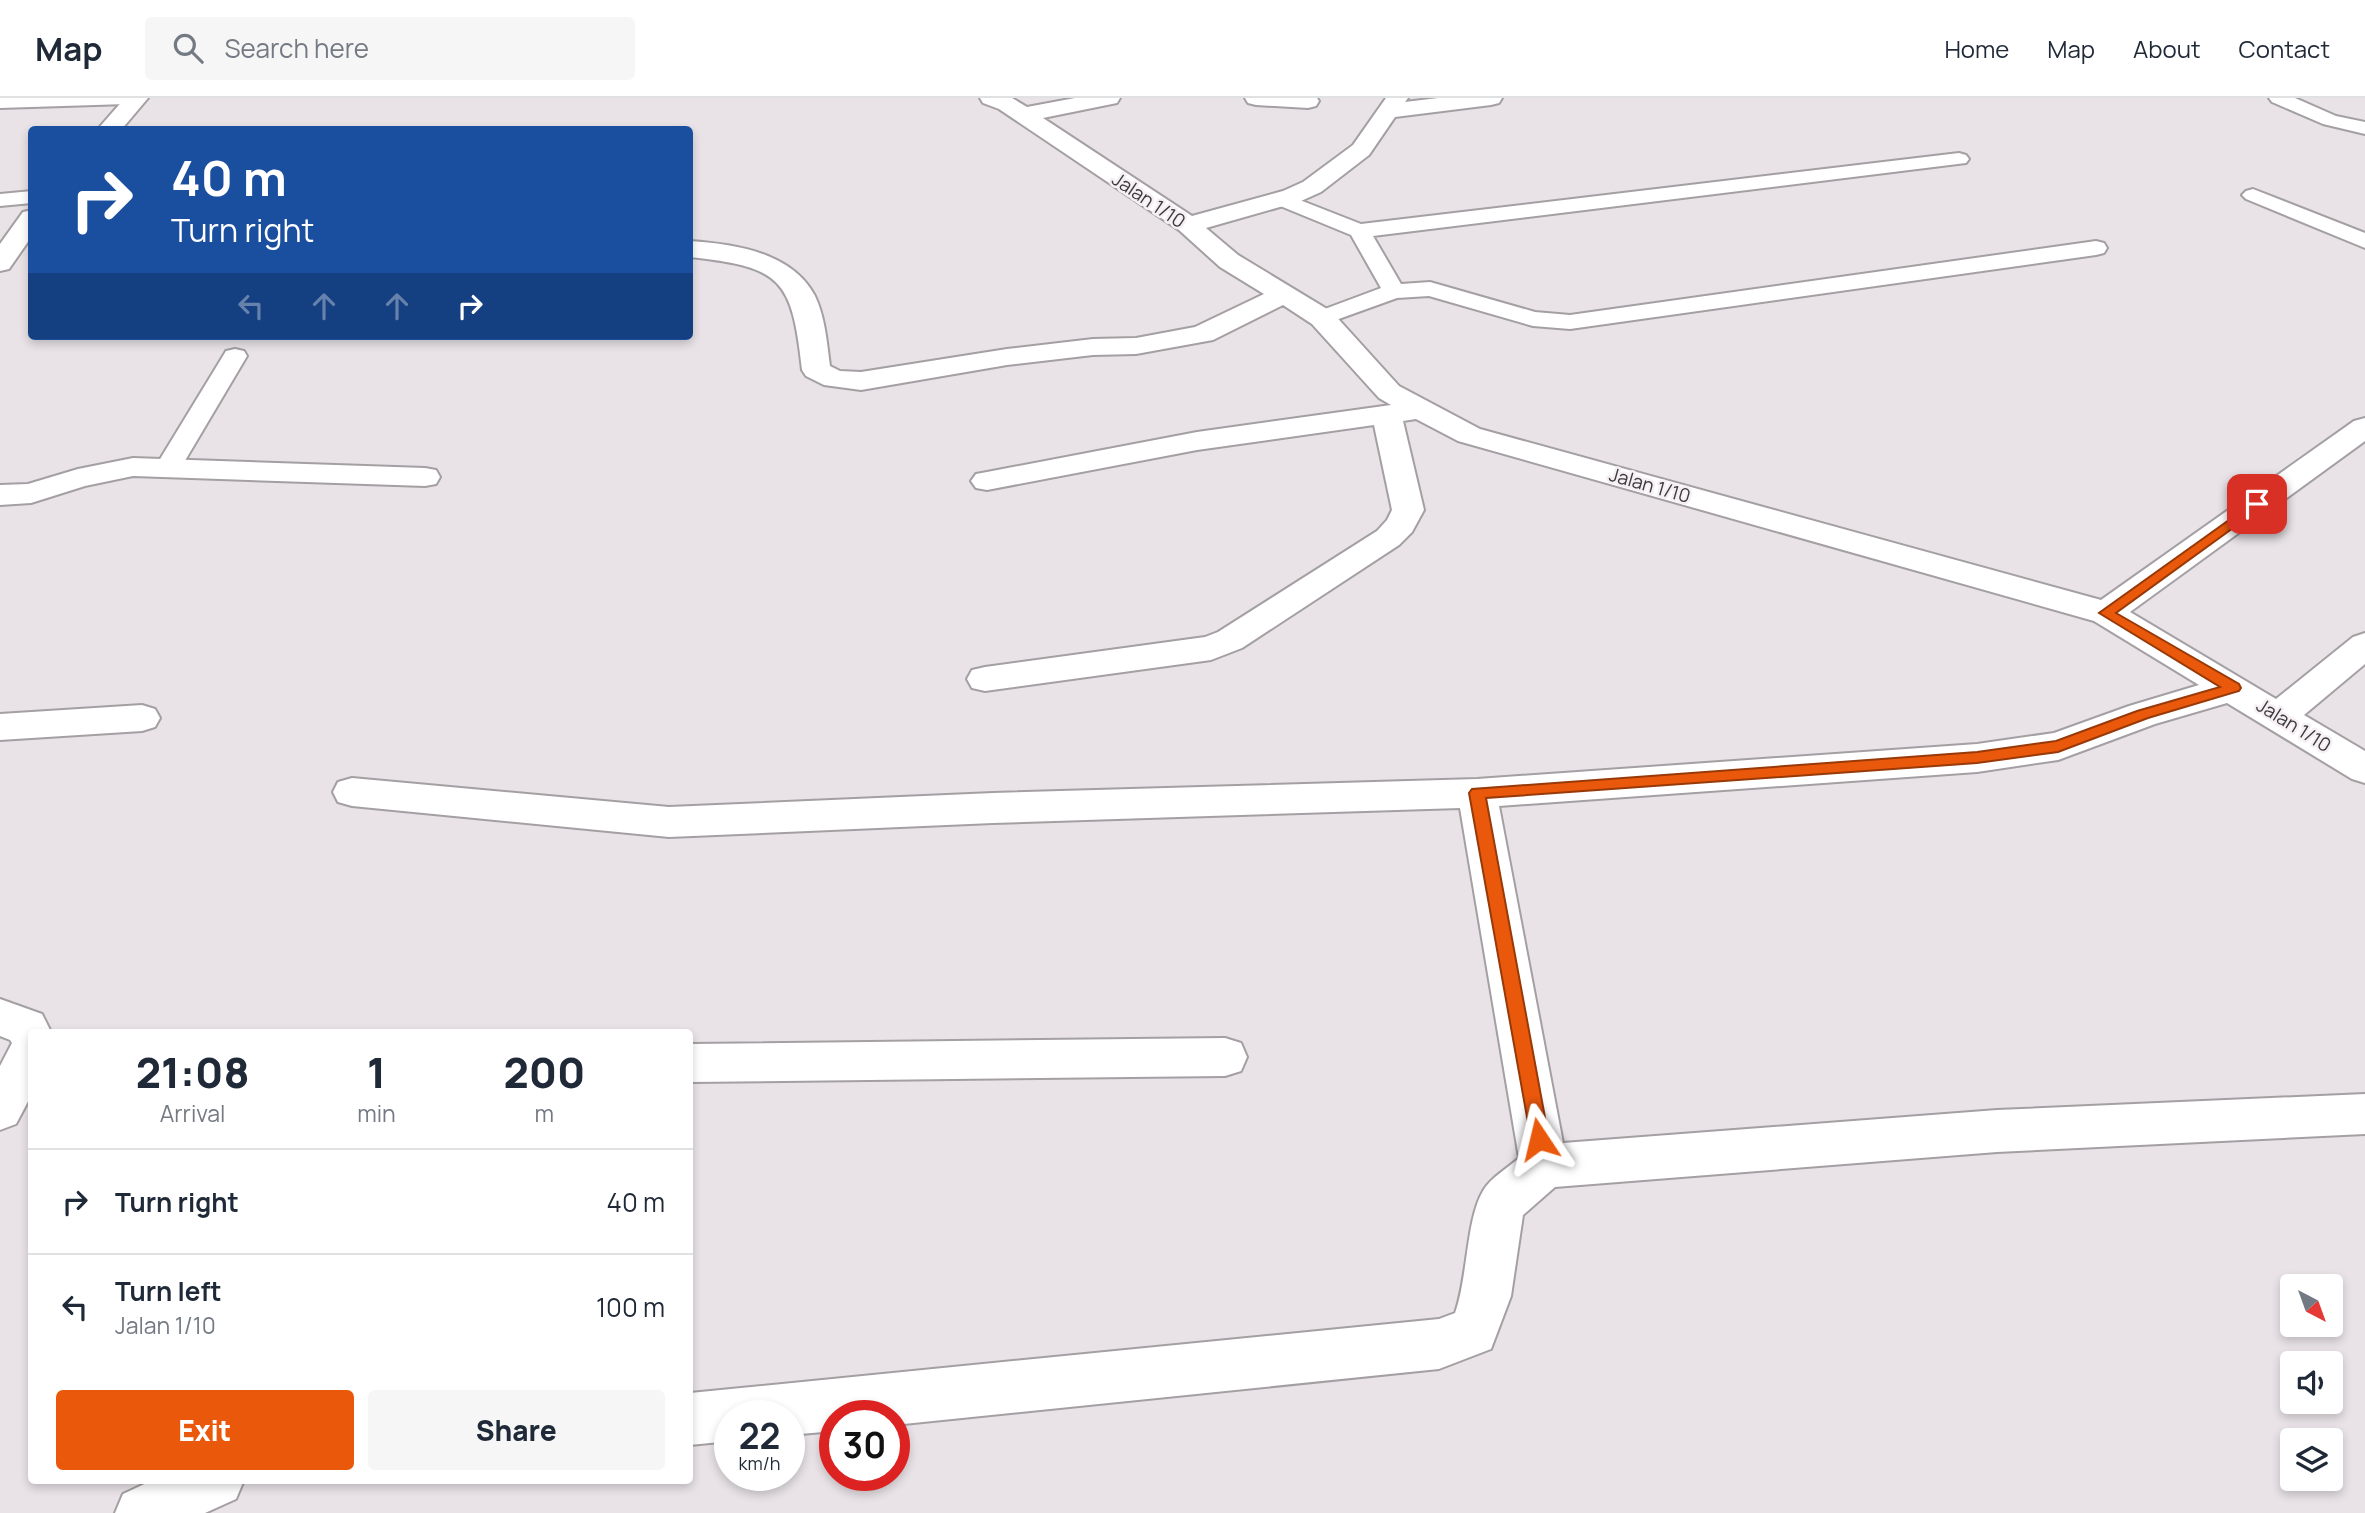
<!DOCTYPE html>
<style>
body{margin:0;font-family:Manrope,sans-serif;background:#f6f6f7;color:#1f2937;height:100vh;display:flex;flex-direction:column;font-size:26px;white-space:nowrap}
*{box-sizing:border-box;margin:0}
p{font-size:23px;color:#747a83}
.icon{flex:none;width:38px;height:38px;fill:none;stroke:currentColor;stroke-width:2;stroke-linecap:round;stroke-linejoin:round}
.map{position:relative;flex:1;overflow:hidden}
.drawer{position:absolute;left:28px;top:931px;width:665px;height:455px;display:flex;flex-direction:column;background:#fff;border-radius:7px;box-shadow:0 4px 10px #0003}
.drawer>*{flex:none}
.banner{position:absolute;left:28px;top:28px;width:665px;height:214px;border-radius:7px;box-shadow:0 4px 10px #0003;background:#1a4fa0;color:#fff;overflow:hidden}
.needle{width:46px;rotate:139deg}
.tools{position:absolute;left:2280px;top:1176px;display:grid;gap:14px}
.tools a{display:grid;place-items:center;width:63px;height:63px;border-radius:7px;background:#fff;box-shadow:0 4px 10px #0003;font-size:35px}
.speed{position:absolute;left:714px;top:1302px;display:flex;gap:14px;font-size:35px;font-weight:700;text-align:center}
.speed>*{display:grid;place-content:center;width:91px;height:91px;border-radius:50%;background:#fff;box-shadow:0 4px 10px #0003;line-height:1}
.speed small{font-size:18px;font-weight:400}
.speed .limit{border:10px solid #d22;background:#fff;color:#111}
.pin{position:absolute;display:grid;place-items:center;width:60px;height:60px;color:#fff;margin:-30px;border-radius:14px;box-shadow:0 4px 10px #0006}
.me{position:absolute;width:77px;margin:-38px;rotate:350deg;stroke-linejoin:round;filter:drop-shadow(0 0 5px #0008)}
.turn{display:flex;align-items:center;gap:24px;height:147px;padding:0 28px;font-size:32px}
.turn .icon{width:91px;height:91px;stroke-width:2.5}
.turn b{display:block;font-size:49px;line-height:60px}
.lanes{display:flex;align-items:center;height:66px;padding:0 28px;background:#0003;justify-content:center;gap:35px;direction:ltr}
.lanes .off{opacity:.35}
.eta{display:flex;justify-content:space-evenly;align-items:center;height:119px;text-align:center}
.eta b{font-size:42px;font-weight:800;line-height:49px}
.cta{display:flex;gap:14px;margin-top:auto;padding:14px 28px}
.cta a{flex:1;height:80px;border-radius:7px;background:#ea580c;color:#fff;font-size:28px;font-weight:800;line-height:80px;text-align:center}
.cta a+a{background:#f6f6f7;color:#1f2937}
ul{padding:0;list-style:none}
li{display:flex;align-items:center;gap:21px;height:105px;padding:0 28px;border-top:2px solid #e0e1e3}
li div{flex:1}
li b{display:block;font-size:26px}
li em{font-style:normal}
header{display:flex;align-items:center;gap:42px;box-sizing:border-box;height:98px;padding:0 35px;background:#fff;border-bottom:2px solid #e0e1e3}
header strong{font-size:33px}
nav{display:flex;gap:38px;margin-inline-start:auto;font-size:24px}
.search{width:490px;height:63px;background:#f6f6f7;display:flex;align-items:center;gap:18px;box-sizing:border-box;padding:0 24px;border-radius:7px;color:#747a83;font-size:26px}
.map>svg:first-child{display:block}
</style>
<header>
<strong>Map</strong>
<div class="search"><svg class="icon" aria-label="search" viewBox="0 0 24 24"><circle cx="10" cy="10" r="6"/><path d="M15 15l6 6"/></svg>Search here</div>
<nav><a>Home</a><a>Map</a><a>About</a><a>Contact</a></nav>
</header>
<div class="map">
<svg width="2365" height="1415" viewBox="0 0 2365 1415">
<rect width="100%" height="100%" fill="#e9e3e7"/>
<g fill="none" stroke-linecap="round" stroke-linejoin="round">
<defs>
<path id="lane" d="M0,0H137L127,6L0,10Z
M2269,0H2295L2336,18L2365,24V36L2323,26L2272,4Z
M1959,55L1966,57L1969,61L1966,65L1373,138L1401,186L1430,184L1535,214L1570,217L2096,143L2104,145L2107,150L2104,155L2096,157L1570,231L1533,228L1429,198L1397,200L1322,227L1314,225L1310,220L1314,215L1381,190L1351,137L1273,105L1269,101L1273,97H1287L1361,126Z
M2253,91L2365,135V150L2246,101L2242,97L2246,93Z
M32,93V105L0,108V96Z
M235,251L244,253L247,258L180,371L176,377L167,379L158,377L154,371L223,258L226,253Z"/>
<path id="street" d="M980,0H1012L1027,9L1075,0H1120L1117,5L1043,20L1192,118L1283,93L1303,84L1353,47L1386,0H1408L1405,4L1438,0H1502L1499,5L1491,7L1395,19L1369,57L1321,94L1301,103L1206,130L1238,157L1332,214L1399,288L1480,331L2101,502L2354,323L2365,320V343L2130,514L2276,601L2353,539L2365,535V566L2304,617L2365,653V685L2352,681L2227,605L2155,626L2058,662L1977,674L1499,708L1563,1045L1997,1012L2365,996V1036L1997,1054L1555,1089L1523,1117L1511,1198L1491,1251L1439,1271L894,1327V1318H835V1333L789,1337V1318H730V1343L690,1347V1295L1439,1221L1455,1215C1468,1179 1466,1122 1483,1093C1490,1080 1508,1070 1519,1060L1460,710L993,725L669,739L352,708L338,704L333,694L338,684L352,680L669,709L993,695L1477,681L1977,646L2054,635L2129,608L2199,587L2094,523L1458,343L1416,321L1403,323L1424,412L1412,434L1399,447L1242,550L1211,562L985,593L972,590L967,581L972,572L985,569L1205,539L1218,534L1377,433L1387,422L1392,412L1374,327L1197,352L987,392L976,390L971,383L976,376L987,374L1197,334L1391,307L1379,300L1312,226L1283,207L1213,242L1136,256L1093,257L1007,267L861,292L824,287L806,278L802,272C792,181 782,169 690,159V143C734,146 792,154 815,198C825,219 827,245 830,268L840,273L861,274L1007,251L1093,241L1136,240L1195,229L1264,196L1220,169L1179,132L999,11L983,5Z
M1245,0H1317L1319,3L1316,8L1308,10L1256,7L1248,5Z
M133,360L425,370L436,372L440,379L436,386L425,388L133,378L85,388L31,405L0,407V387L28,386L78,371Z
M142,607L155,611L160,620L155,629L142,633L0,642V616Z
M0,901L42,916L51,934H32V996L16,1026L0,1032V968L12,945L10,942L0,938Z
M1225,940L1241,945L1247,959L1241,973L1225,978L690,984V946Z
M153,1382H244L236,1401L205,1415H115L123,1396Z"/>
<path id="secondary" d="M125,0H148L121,32H97Z
M32,112V138L9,171L0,173V146L23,114Z"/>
</defs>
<use href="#lane" stroke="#a49fa3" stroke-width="4"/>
<use href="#street" stroke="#a49fa3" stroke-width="4"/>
<use href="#secondary" stroke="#a49fa3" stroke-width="4"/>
<use href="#lane" fill="#fff" fill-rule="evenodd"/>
<use href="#street" fill="#fff" fill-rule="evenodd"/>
<use href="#secondary" fill="#fff" fill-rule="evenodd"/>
</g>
<path fill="#ea580c" stroke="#983908" stroke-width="2" d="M2257,402L2264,406L2262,409L2116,515L2239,586L2241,590L2239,593L2148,620L2058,654L1977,665L1486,700L1549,1041L1546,1047L1539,1050L1532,1047L1469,695L1472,691L1977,654L2056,643L2137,613L2220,589L2099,515Z"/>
<g text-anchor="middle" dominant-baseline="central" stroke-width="5" stroke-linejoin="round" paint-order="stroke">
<g font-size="19" fill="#3c3a3c" stroke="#f6f0f4">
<text transform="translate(1149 102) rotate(34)">Jalan 1/10</text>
<text transform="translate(1650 387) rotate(16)">Jalan 1/10</text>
<text transform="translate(2294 627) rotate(32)">Jalan 1/10</text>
</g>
</g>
</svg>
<div class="tools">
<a><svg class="needle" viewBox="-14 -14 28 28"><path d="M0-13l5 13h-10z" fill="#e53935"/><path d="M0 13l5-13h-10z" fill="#747a83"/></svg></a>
<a><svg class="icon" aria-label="sound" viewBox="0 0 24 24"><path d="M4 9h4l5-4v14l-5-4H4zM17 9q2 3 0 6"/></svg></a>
<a><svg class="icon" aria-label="layers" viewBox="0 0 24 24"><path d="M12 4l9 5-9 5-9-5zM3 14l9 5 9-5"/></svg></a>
</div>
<div class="speed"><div>22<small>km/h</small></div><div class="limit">30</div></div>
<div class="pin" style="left:2257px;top:406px;background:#d93025"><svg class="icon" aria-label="arrive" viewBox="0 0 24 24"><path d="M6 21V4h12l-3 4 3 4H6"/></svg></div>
<svg class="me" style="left:1539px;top:1041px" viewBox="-20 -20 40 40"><path d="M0-17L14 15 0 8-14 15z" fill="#ea580c" stroke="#fff" stroke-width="4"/></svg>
<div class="banner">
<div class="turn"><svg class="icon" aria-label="right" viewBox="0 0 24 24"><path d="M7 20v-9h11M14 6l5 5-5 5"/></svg><div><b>40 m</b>Turn right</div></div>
<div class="lanes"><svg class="icon off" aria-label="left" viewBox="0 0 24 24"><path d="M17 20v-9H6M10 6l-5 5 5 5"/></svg><svg class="icon off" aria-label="ahead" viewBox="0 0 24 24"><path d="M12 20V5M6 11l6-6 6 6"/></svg><svg class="icon off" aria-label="ahead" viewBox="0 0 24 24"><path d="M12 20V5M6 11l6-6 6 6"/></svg><svg class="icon" aria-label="right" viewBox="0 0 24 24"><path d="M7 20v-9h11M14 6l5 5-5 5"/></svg></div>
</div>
<section class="drawer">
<div class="eta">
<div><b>21:08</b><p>Arrival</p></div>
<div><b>1</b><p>min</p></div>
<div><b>200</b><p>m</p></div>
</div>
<ul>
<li><svg class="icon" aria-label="right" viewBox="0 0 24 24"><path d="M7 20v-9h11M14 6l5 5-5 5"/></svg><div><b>Turn right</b></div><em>40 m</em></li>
<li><svg class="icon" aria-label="left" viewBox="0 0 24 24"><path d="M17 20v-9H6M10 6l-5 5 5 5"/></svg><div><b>Turn left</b><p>Jalan 1/10</p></div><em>100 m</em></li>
</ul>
<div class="cta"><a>Exit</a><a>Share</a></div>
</section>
</div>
